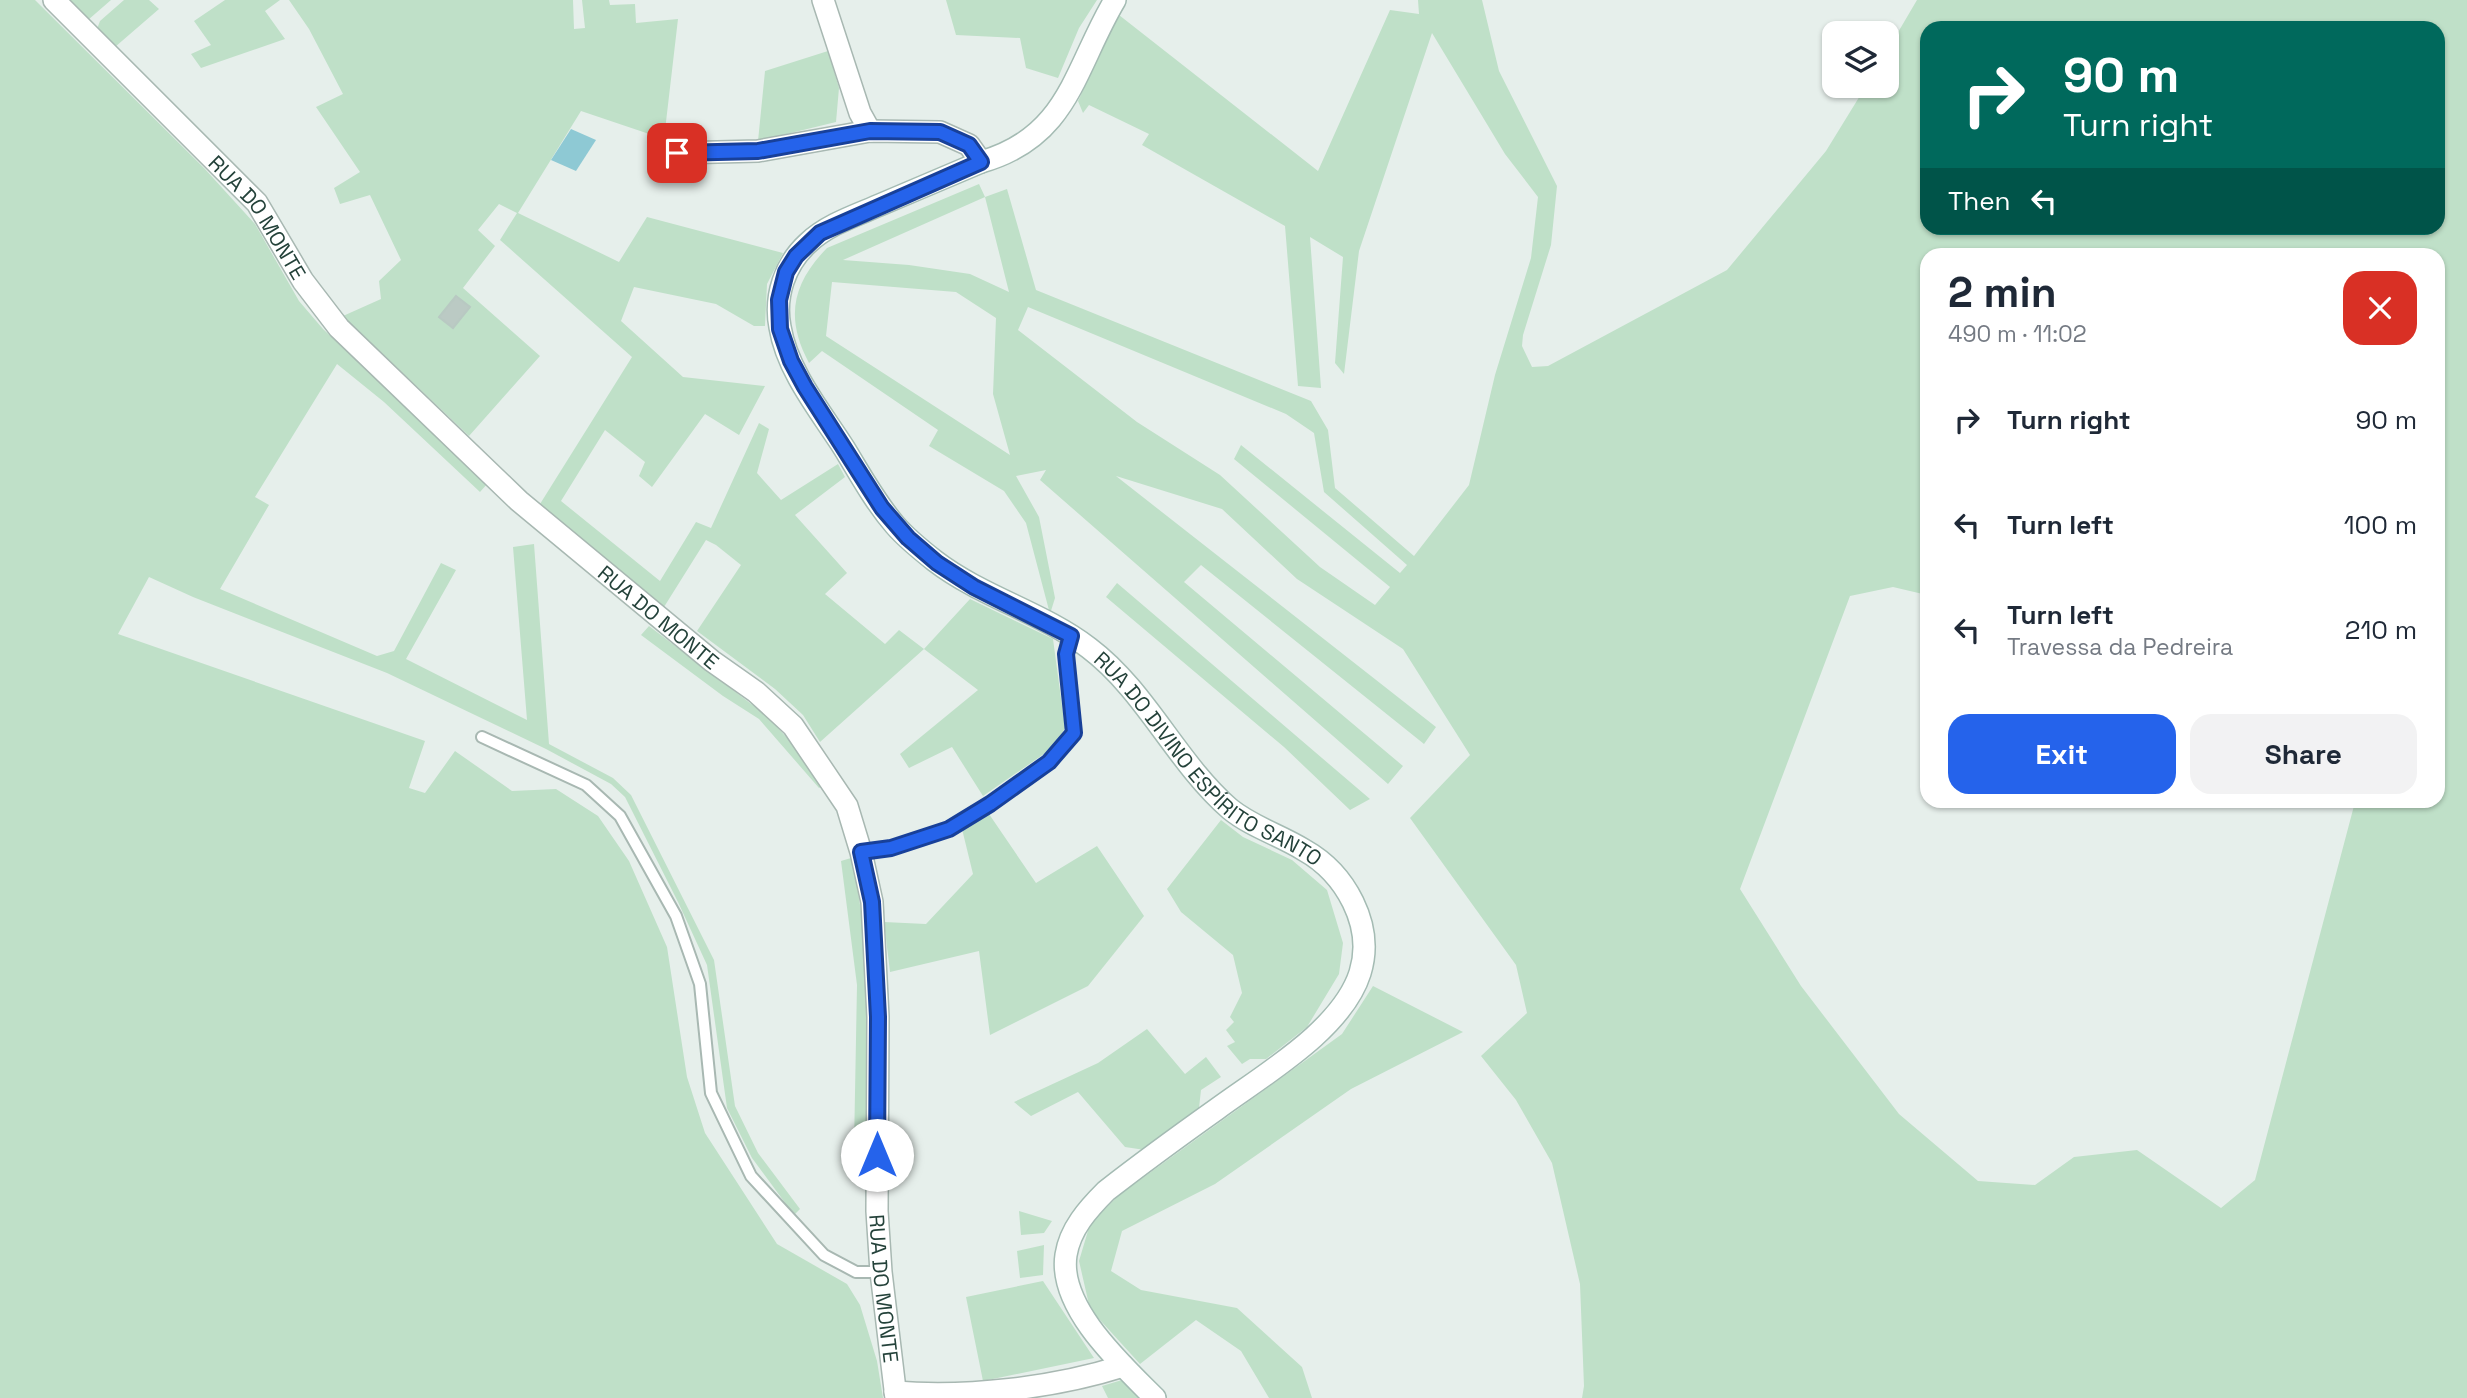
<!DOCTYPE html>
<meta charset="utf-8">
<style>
body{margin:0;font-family:"Space Grotesk",sans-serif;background:#f2f2f3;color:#1f2937;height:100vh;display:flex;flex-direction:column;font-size:26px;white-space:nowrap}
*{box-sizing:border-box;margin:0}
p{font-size:23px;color:#747a83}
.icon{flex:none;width:38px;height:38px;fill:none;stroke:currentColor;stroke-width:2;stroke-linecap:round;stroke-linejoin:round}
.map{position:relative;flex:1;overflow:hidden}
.details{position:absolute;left:1920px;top:248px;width:525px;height:560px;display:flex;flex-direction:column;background:#fff;border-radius:21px;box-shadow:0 2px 5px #0004}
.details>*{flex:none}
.hud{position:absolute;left:1920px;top:21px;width:525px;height:214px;border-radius:21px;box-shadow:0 2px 5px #0004;background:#00695c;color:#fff;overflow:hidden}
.tools{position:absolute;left:1822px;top:21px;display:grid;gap:14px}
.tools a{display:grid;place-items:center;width:77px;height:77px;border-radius:14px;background:#fff;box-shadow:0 2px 5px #0004;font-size:35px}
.pin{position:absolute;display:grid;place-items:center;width:60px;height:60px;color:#fff;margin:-30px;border-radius:14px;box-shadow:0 4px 10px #0006}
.me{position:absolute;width:77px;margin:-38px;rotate:0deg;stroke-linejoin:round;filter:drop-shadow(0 0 5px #0008)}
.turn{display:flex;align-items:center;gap:24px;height:147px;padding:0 28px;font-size:32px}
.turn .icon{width:91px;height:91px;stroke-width:2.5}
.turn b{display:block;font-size:49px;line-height:60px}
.then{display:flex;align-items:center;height:66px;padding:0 28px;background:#0003;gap:14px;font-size:26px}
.round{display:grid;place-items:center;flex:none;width:74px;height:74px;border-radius:21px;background:#f2f2f3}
.summary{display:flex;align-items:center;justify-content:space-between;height:119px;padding:0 28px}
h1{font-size:42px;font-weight:800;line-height:52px}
.cta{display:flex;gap:14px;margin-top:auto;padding:14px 28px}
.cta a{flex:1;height:80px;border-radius:21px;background:#2563eb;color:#fff;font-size:28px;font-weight:800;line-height:80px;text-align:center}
.cta a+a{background:#f2f2f3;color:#1f2937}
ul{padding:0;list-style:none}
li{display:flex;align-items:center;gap:21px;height:105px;padding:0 28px}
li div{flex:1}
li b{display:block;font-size:26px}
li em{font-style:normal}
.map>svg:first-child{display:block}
</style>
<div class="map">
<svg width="2467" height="1398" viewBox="0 0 2467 1398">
<rect width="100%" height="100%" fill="#e6efeb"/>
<path fill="#bfe0c8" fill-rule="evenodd" d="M0,0H35L204,168L255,224L299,301L323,329L488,483L480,492L384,402L337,364L255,497L269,505L220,589L377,656L394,651L441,563L456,570L406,659L527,720L513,547L534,544L549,744L613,778L631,795L714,960L735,1106L758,1153L800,1209L794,1215L752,1158L727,1108L707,965L678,902L625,797L611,784L546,749L387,673L193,597L149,577L118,634L425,741L409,788L425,793L455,751L512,791L556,789L598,816L629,861L667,947L687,1077L705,1133L777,1244L847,1284L860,1305L877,1361L883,1398H0Z
M68,0H111L88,20Z
M124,0H149L159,9L115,47L97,29L100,21Z
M225,0H280L265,11L285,39L201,68L191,54L211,45L194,21Z
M289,0H573L574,29L585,28L582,0H609L610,5L635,4L636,23L678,19L664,139L581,111L518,213L619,262L647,217L783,253L767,284L765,326H754L716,304L634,287L621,321L683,377L765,386L739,435L705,414L652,487L639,476L645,462L605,430L561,501L660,581L696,522L711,528L759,423L769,429L757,473L781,500L838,464L845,477L795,515L847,573L825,594L885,644L899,630L924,649L970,599L1053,639L1065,728L1054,747L983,796L952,747L909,768L900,754L978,690L924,649L820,742L803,715L775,689L697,631L741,565L716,545L706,540L664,607L540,504L632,357L500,240L517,213L499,204L478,230L495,246L463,288L540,356L469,436L343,316L381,299L379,281L401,260L370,195L340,204L334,188L360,172L316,107L343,94L309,29ZM456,296L470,307L453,328L439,317Z
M946,0H1097L1079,28L1058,78L1026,68L1020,38L956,35Z
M1418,0H1482L1499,71L1557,186L1551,245L1523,335L1522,346L1532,367L1548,366L1727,270L1826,151L1866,86H1886L1887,51L1917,0H2467V1398H1582L1584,1386L1580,1284L1552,1163L1516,1100L1481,1056L1527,1013L1516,965L1410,818L1470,755L1403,649L1297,579L1222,509L1116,476L1436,727L1424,744L1201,565L1184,582L1403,766L1388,784L1040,480L1046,470L1016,476L1039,517L1055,598L1050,614L1026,523L1004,491L929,446L938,430L822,351L809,363C785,318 792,284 827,248L979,184L985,197L1007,189L1036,290L1311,401L1328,430L1335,488L1414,556L1469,485L1495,375L1531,258L1538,197L1505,154L1432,33L1359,251L1344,374L1335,363L1343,257L1310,237L1321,388L1298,386L1285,226L1142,145L1149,134L1089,105L1083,113L1078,101L1119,15L1318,171L1390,10L1419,14ZM1927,28H2438V228H1927ZM985,197L1009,292L970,274L909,265L843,260ZM1927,256H2438V802H2355L2255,1180L2221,1208L2137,1150L2074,1157L2035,1185L1978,1181L1899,1114L1801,986L1740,889L1850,596L1893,587L1927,595ZM832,282L956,292L996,318L993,394L1010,455L826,336ZM1028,307L1286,414L1314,433L1324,492L1407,565L1400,573L1241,445L1234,459L1390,587L1375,605L1320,567L1220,475L1137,422L1018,330Z
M828,51L839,88L836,122L758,141L765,71Z
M1117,583L1370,799L1350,810L1284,747L1106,597Z
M649,626L767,716L789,740L824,785L819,788L759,719L723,696L641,635Z
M989,814L1036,883L1097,846L1144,916L1088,986L990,1035L979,951L890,972L884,922L926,924L973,874L962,829Z
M1221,820L1243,837L1292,860L1327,890L1343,943L1339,974L1307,1027L1266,1059H1250L1242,1064L1227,1046L1235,1042L1226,1030L1234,1022L1230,1017L1242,993L1233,955L1181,912L1167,889Z
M851,858C874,952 867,1051 866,1147H854L857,985L841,861Z
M1373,986L1463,1032L1351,1089L1215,1184L1122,1231L1111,1271L1141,1290L1237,1308L1302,1367L1312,1398H1269L1241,1351L1196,1320L1140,1364L1090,1309L1079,1261L1090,1224L1119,1195L1342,1034Z
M1147,1029L1185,1074L1206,1057L1221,1077L1201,1090L1199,1108L1145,1150L1125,1147L1078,1092L1031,1116L1014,1102L1098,1063Z
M1019,1211L1052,1221L1044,1233L1021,1235Z
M1044,1245L1043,1275L1020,1278L1017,1251Z
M1043,1281L1094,1358L983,1381L966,1297Z
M1122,1380L1139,1398H1108L1102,1386Z"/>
<path fill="#8ec9d4" d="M571,129L596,140L576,171L551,160Z"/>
<path fill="#bbcac4" stroke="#b8c9c2" stroke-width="2" d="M456,296L470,307L453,328L439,317Z"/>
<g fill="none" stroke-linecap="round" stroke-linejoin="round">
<defs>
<path id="service" d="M482,737L586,785L620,816L676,916L700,984L711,1093L751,1176L824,1255L856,1272H881
M861,852L891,848L949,829L990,804L1049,762L1074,733L1066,654L1071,637"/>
<g id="minor">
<path id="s1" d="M54,0L257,203L303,281L339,328L519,501L712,661L756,692L793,726L847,806L861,852L872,902L878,1017L877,1211L881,1272L896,1398"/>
<path d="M823,0L860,113L870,131"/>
<path d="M677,153L758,151L870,131L940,132L969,145L981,162"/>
<path d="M895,1392C966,1398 1054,1388 1123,1366"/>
</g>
<g id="secondary">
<path id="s2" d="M1115,0C1074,69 1069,137 981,162C948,176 915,190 882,204C857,215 828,224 808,243C785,264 774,296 780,327C787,371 821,412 844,448C860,474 875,502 895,525C907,539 921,550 935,561C982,597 1042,612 1089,648C1146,691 1176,762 1230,809C1252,827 1280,835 1304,850C1345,873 1375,925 1360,973C1342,1030 1263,1075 1217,1109C1179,1136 1142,1163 1106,1191C1088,1209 1070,1229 1066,1255C1058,1307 1121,1364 1155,1398"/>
</g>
</defs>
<use href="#service" stroke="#a8b8b2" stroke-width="14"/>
<use href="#minor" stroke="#a8b8b2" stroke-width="24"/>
<use href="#secondary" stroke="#a4bbb3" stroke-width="24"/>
<use href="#service" stroke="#fff" stroke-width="10"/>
<use href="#minor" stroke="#fff" stroke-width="21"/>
<use href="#secondary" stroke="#fff" stroke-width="21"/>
</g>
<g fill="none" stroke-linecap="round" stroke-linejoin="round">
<defs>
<path id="route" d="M677,153L758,151L870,131L940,132L969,145L981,162L820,233L796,256L786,272L779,300L780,329L791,361L805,387L882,508L908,538L937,563L974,587L1071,636L1066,654L1074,733L1049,762L990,804L949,829L891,848L861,852L872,902L878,1017L877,1155"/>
</defs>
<use href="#route" stroke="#184099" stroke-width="18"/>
<use href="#route" stroke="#2563eb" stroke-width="12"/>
</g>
<g text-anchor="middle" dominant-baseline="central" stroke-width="6" stroke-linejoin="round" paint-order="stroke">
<g font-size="21" fill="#24423a" stroke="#f7fbf9">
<text stroke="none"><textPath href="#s1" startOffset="299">RUA DO MONTE</textPath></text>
<text stroke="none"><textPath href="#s1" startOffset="868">RUA DO MONTE</textPath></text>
<text stroke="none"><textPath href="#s2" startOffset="1129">RUA DO DIVINO ESPÍRITO SANTO</textPath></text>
<text stroke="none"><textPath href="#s1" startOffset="1624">RUA DO MONTE</textPath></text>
</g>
</g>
</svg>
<div class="tools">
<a><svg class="icon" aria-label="layers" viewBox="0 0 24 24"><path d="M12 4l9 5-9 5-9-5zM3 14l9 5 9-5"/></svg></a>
</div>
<div class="pin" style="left:677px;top:153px;background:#d93025"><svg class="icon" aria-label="arrive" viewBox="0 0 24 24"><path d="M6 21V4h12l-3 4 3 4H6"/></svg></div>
<svg class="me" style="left:877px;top:1155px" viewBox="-20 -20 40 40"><circle r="19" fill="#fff"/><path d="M0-13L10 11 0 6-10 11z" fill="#2563eb"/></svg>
<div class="hud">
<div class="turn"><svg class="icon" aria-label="right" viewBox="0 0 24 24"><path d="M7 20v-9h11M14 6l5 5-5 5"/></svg><div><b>90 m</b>Turn right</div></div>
<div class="then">Then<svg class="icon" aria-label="left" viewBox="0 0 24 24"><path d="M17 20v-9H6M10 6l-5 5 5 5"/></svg></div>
</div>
<section class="details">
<div class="summary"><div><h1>2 min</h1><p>490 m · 11:02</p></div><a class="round" style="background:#d93025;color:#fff"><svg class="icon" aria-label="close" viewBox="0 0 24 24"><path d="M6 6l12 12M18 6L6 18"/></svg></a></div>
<ul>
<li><svg class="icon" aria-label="right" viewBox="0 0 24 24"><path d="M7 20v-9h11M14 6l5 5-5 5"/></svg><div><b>Turn right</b></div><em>90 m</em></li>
<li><svg class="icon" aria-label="left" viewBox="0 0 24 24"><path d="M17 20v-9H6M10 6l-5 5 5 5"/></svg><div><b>Turn left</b></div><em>100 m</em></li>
<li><svg class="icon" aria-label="left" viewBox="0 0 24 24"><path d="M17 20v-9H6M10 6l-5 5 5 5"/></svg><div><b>Turn left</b><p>Travessa da Pedreira</p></div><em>210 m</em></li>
</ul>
<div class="cta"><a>Exit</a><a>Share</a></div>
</section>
</div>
